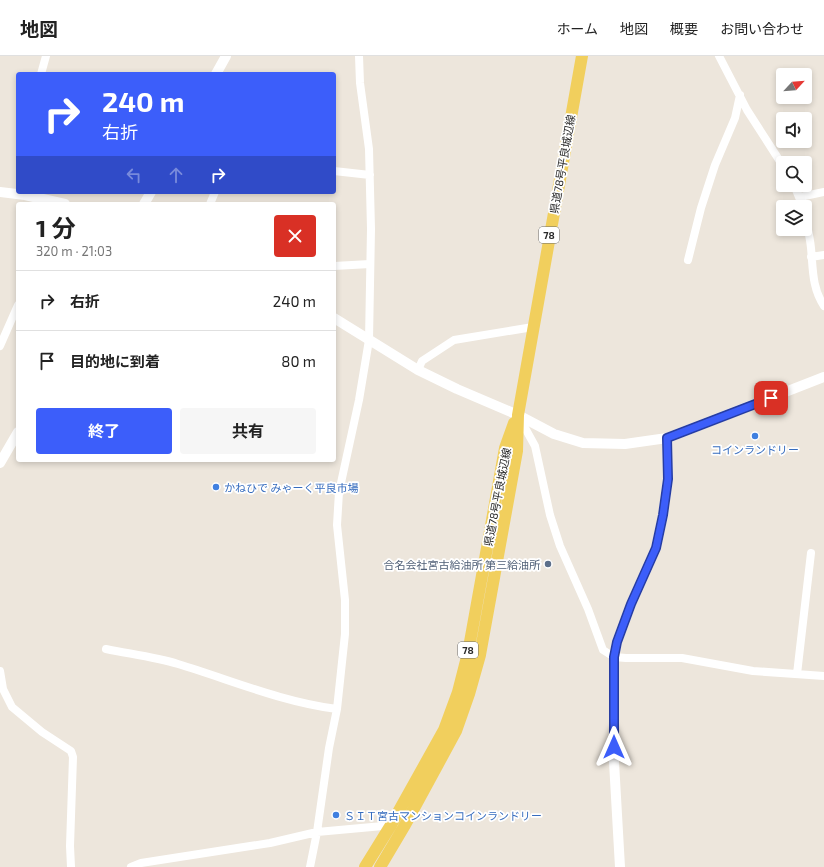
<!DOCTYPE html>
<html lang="ja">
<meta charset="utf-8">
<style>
body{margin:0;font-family:"Exo 2","Noto Sans JP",sans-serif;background:#f6f6f6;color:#222;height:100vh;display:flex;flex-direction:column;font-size:15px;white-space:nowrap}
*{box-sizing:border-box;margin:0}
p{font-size:13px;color:#767676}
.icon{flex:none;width:22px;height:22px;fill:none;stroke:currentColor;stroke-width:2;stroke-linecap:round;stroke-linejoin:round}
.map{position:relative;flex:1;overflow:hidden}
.details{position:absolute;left:16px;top:146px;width:320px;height:260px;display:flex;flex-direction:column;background:#fff;border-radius:4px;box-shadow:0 2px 6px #0003}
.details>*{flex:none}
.guide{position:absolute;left:16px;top:16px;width:320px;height:122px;border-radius:4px;box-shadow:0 2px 6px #0003;background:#3c5efa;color:#fff;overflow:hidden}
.needle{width:26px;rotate:64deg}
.controls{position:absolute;left:776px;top:12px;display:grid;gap:8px}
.controls a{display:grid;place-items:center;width:36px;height:36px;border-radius:4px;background:#fff;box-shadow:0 2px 6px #0003;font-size:20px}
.pin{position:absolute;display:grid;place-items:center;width:34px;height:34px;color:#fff;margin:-17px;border-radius:8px;box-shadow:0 2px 6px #0006}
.me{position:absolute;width:44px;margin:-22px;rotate:0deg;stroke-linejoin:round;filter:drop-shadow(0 0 3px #0008)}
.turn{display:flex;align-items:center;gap:14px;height:84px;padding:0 20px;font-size:18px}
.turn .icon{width:52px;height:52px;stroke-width:2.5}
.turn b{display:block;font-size:28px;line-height:34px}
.lanes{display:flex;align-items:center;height:38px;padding:0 20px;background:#0003;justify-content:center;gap:20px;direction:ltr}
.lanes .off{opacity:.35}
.round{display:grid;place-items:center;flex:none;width:42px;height:42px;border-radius:4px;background:#f6f6f6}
.summary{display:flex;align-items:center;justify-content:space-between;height:68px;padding:0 20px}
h1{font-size:24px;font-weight:700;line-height:30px}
.primary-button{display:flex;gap:8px;margin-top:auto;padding:8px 20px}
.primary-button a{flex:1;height:46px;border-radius:4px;background:#3c5efa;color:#fff;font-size:16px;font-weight:700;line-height:46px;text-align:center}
.primary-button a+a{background:#f6f6f6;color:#222}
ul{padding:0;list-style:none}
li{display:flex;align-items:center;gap:12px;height:60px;padding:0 20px;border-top:1px solid #e0e0e0}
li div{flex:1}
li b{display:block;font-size:15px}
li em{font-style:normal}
header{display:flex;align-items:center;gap:24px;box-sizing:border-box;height:56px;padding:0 20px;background:#fff;border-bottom:1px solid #e0e0e0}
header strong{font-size:19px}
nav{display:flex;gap:22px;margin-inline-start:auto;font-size:14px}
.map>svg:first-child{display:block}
</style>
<header>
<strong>地図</strong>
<nav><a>ホーム</a><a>地図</a><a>概要</a><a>お問い合わせ</a></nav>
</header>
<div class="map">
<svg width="824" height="811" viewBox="0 0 824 811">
<rect width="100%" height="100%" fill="#ede6dc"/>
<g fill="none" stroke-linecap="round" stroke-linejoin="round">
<path stroke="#fff" stroke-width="8" d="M719,0L747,54L783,110
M41,18L46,0
M334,115L370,119
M794,129L803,151
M800,141L824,136
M210,148L215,136
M805,159C807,170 810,181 811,192C813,213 812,232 824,250
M811,201L824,199
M688,204L701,152L715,109L735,62L740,39
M334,210L370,208
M0,290L18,249
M418,314L422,305L454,284L533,271
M519,361L535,390L550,459L560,490L588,553L603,594L614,601L626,602H682L753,615L824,620
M106,593C130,598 155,601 178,608C231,624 282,646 337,653
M0,615L3,633L12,651L42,676L71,695L73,701L70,790L71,811
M797,618L811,497
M131,811L141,807L270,787L317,776L394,769
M310,811L317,776L329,692L337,653L345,578V544L337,469L339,436L359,344L369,284L371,173L369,93L360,27L359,0"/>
<path stroke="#fff" stroke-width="10" d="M216,18L226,0
M0,136L25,139L65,148
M144,148L151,136
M334,262L418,314L457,333L518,359L554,378L583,387L625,388L667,382L824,321
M0,407L18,376
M620,811L614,706V601L617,586L631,548L656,492L663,459L668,423L667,382"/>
<path stroke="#f1cf5d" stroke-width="12" d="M365,811L391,769L444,674L458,636L468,597L505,392L514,367
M380,811L405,769L456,675L469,638L480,599L517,395L518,359L582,0"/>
</g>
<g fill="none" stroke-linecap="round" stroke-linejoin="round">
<defs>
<path id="route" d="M614,691V601L617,586L631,548L656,492L663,459L668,423L667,382L771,342"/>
</defs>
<use href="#route" stroke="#273da2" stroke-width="10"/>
<use href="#route" stroke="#3c5efa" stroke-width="7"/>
</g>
<g fill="#3f7fe0" stroke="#fff" stroke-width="1.5">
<circle cx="755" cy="380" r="4"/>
<circle cx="216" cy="431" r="4"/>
<circle cx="336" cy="759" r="4"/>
</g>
<circle fill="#5c6f8a" stroke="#fff" stroke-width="1.5" cx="548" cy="508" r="4"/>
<g text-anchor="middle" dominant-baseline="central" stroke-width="3.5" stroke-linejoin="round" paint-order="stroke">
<g fill="#fff" stroke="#6a6a6a" stroke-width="1">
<rect x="539" y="171" width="20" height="16" rx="3"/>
<rect x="458" y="586" width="20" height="16" rx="3"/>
</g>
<g font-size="10" font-weight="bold" fill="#2a2a2a">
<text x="549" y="179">78</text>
<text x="468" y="594">78</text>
</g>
<g font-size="11" fill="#2a2a2a" stroke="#fff">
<text transform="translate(562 108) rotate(-80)">県道78号平良城辺線</text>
<text transform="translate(497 441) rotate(-79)">県道78号平良城辺線</text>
</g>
<g font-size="11" fill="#366cbe" stroke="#fff" text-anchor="start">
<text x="755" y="393" text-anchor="middle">コインランドリー</text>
<text x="224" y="431">かねひで みゃーく平良市場</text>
<text x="344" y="759">ＳＩＴ宮古マンションコインランドリー</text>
</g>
<g font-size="11" fill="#4e5e75" stroke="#fff" text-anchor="end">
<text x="540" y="508">合名会社宮古給油所 第三給油所</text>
</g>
</g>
</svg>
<div class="controls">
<a><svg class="needle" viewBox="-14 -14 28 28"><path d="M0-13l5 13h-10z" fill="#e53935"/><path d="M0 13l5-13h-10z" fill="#767676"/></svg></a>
<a><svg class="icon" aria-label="sound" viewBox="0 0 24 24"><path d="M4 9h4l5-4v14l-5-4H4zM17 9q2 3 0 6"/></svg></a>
<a><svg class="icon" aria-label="search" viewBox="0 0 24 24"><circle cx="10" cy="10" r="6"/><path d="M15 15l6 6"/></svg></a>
<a><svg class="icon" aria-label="layers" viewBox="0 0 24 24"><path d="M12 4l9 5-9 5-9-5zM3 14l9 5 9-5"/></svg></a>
</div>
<div class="pin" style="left:771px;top:342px;background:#d93025"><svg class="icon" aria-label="arrive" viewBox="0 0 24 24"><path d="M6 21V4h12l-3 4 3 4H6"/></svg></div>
<svg class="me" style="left:614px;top:691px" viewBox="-20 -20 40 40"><path d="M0-17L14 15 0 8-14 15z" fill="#3c5efa" stroke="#fff" stroke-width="4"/></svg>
<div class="guide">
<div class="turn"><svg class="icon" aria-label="right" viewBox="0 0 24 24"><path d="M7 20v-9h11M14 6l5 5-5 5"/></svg><div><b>240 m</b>右折</div></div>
<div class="lanes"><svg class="icon off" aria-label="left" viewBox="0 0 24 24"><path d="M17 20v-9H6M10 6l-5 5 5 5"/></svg><svg class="icon off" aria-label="ahead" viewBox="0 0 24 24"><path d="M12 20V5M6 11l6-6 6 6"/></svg><svg class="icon" aria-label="right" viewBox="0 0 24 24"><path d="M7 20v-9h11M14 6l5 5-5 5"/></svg></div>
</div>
<section class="details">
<div class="summary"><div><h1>1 分</h1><p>320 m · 21:03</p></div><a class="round" style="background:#d93025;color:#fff"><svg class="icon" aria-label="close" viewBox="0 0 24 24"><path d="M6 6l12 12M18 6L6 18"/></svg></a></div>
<ul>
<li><svg class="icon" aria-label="right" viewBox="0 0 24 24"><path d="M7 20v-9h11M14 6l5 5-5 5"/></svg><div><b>右折</b></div><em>240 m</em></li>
<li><svg class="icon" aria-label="arrive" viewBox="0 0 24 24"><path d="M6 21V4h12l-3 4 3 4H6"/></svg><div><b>目的地に到着</b></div><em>80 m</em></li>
</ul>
<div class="primary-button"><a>終了</a><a>共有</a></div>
</section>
</div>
